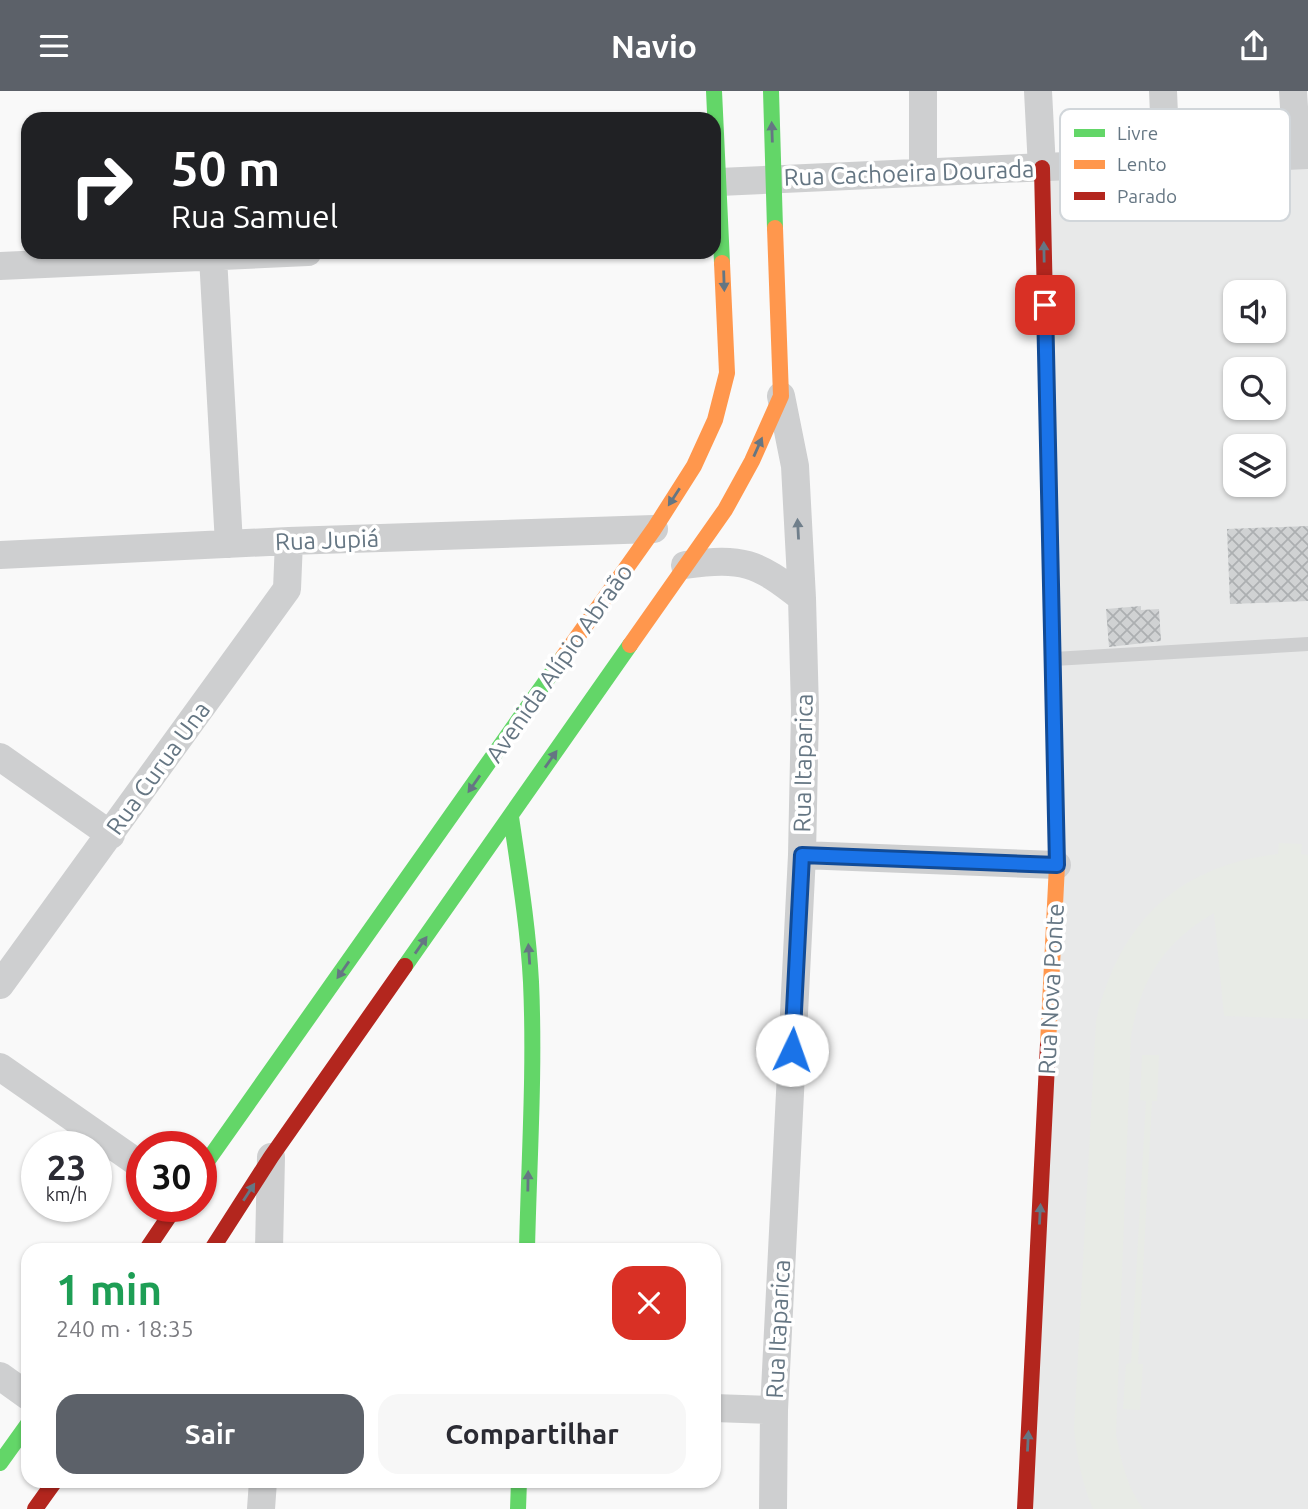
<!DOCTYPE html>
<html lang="pt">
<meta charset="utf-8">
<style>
body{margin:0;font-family:Ubuntu,sans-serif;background:#f7f7f7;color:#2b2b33;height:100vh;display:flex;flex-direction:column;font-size:26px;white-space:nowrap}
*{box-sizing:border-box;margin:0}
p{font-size:23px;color:#7c7c81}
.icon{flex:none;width:38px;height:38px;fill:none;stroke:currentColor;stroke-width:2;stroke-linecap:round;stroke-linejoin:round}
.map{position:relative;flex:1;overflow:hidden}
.side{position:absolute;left:21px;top:1152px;width:700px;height:245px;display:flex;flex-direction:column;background:#fff;border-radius:21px;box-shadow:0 2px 5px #0004}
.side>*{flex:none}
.top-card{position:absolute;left:21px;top:21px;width:700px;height:147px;border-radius:21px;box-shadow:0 2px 5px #0004;background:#202124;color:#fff;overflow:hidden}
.controls{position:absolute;left:1223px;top:189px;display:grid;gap:14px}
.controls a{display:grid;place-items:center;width:63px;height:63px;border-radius:14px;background:#fff;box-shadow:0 2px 5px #0004;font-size:35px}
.speed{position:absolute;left:21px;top:1040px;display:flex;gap:14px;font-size:35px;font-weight:700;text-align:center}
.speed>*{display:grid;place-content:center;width:91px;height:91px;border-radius:50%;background:#fff;box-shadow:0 2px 5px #0004;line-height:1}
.speed small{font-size:18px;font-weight:400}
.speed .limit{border:10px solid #d22;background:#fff;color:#111}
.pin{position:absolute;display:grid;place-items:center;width:60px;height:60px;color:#fff;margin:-30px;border-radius:14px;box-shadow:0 4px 10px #0006}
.me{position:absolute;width:77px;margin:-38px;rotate:3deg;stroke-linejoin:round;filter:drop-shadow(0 0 5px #0008)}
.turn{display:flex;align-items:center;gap:24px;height:147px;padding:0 35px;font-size:32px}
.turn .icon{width:91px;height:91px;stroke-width:2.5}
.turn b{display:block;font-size:49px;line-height:60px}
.round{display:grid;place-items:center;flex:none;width:74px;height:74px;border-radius:21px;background:#f7f7f7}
.overview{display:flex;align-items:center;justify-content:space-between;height:119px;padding:0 35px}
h1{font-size:42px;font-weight:700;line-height:52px;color:#1e9e55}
.primary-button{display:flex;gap:14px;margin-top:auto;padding:14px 35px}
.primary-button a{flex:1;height:80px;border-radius:21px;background:#5c6169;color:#fff;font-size:28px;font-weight:700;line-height:80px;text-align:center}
.primary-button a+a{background:#f7f7f7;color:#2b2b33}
header{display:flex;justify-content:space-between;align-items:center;height:91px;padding:0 35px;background:#5c6169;color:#fff;font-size:32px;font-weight:700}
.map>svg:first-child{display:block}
</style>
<header><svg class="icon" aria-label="menu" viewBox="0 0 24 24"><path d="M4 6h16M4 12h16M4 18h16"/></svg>Navio<svg class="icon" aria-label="share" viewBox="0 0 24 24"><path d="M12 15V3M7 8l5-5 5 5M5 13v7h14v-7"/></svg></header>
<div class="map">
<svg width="1308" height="1418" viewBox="0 0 1308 1418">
<defs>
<pattern id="building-cross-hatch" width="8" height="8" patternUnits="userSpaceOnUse" patternTransform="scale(1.75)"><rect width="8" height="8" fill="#d0d2d3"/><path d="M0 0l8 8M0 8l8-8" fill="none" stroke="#acafb1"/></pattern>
</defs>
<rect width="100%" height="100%" fill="#f9f9f9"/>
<path fill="#e8e9e9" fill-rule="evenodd" d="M1308,64V1418H1031L1057,774L1042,77ZM1236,201H1274V240H1236ZM1236,278H1274V317H1236ZM1236,355H1274V394H1236Z"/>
<path fill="#e8ebe6" d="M1279,752L1302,753L1301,763L1308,764V928L1224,925L1214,822C1163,852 1141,888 1131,945L1116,1343C1121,1370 1127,1396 1143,1418H1093C1082,1392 1077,1366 1074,1338L1096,930C1119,832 1177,775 1278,763Z
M1142,964H1159L1157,1010H1152L1138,1273H1143L1140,1319L1123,1318L1126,1273L1131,1272L1146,1010L1140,1009Z"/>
<path fill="url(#building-cross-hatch)" d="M1308,435V510L1230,513L1227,438Z
M1141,515V519L1159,518L1161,550L1109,556L1106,518Z"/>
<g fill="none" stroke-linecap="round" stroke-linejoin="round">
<path stroke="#cecfd0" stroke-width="14" d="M1054,568L1308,553"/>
<path stroke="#cecfd0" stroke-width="28" d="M923,0V81
M1038,0L1042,77
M1163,0L1166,71
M1293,0L1297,64
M719,91L1308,64
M213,166L229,453
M0,175L308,161
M0,464L289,450L654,438
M685,474C742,466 757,471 802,507
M0,666L111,744
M802,764L1057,774
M0,894L287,498L289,450
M0,976L142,1075
M269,1158L271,1066
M0,1285L28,1305
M714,1317L774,1319
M261,1418L263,1390
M773,1418L774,1319L802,764L805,619L802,507L795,375L781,305"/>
<path stroke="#63d668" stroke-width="16" d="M714,0L722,172
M771,0L775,137
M511,726C519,781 528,835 531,891C535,980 529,1069 527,1158
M405,875L630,554
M201,1079L563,566
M0,1372L28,1333
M518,1418L519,1390"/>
<path stroke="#ff974d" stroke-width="16" d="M1048,347L1057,774L1048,953
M630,554L725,419L752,370L781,305L775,137
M563,566L654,438L694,375L715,329L727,282L722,172"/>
<path stroke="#b3261e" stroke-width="16" d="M1042,77L1048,347
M147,1158L176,1115
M212,1158L271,1066L405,875
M35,1418L55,1390
M1025,1418L1048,953"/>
</g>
<defs><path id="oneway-solid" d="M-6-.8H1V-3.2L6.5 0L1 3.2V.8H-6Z" transform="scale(1.75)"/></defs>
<g fill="#657683">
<use href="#oneway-solid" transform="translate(772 41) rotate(-92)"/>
<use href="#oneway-solid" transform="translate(1044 161) rotate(-91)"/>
<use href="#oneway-solid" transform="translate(724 190) rotate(88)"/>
<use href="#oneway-solid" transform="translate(758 356) rotate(-66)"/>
<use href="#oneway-solid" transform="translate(674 406) rotate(123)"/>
<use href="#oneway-solid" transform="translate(551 668) rotate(-55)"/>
<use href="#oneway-solid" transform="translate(474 693) rotate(125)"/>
<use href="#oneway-solid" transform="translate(421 854) rotate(-55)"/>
<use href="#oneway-solid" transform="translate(529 863) rotate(-94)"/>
<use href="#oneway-solid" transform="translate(343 879) rotate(125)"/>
<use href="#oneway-solid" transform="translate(528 1090) rotate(-89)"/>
<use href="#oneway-solid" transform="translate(249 1101) rotate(-57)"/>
<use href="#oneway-solid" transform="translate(1040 1123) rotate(-87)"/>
<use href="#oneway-solid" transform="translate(1028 1350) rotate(-87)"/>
</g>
<use fill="#707f8b" href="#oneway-solid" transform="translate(798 438) rotate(-93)"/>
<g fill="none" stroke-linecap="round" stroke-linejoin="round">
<defs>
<path id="route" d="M792,959L802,764L1057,774L1045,214"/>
</defs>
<use href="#route" stroke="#114b97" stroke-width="18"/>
<use href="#route" stroke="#1a73e8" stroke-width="12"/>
</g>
<g text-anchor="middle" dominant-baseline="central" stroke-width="7" stroke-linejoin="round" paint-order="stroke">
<g font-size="24" fill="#657683" stroke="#fff">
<text transform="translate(909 82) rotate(-2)">Rua Cachoeira Dourada</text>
<text transform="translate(327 449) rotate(-2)">Rua Jupiá</text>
<text transform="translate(559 572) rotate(-55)">Avenida Alípio Abraão</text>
<text transform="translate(803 672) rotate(-89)">Rua Itaparica</text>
<text transform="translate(158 677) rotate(-54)">Rua Curua Una</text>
<text transform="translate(1051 898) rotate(-87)">Rua Nova Ponte</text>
<text transform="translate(778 1238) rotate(-87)">Rua Itaparica</text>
</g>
</g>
<rect x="1060" y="18" width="230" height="112" rx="10" fill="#fff" stroke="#d1d6da" stroke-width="2"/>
<rect x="1074" y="38" width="31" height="8" fill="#63d668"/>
<rect x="1074" y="69" width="31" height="9" fill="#ff974d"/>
<rect x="1074" y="101" width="31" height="8" fill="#b3261e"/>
<g font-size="19" fill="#657683">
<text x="1117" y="49">Livre</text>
<text x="1117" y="80">Lento</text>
<text x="1117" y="112">Parado</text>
</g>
</svg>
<div class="controls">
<a><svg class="icon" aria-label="sound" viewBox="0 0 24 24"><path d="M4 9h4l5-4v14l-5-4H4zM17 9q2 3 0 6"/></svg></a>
<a><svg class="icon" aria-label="search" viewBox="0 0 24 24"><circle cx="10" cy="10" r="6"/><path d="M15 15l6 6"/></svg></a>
<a><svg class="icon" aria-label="layers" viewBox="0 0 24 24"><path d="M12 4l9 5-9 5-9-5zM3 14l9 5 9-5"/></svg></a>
</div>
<div class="speed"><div>23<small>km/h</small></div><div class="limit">30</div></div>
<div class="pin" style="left:1045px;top:214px;background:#d93025"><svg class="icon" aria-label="arrive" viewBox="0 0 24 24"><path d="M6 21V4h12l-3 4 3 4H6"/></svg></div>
<svg class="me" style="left:792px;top:959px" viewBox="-20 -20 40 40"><circle r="19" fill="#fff"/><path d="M0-13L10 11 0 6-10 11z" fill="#1a73e8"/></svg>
<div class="top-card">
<div class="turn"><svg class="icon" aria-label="right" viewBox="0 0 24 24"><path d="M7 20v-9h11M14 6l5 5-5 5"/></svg><div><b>50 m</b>Rua Samuel</div></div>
</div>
<section class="side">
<div class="overview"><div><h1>1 min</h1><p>240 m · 18:35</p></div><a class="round" style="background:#d93025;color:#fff"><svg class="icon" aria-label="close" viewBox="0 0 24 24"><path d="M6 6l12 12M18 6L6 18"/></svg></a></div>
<div class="primary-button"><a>Sair</a><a>Compartilhar</a></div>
</section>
</div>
